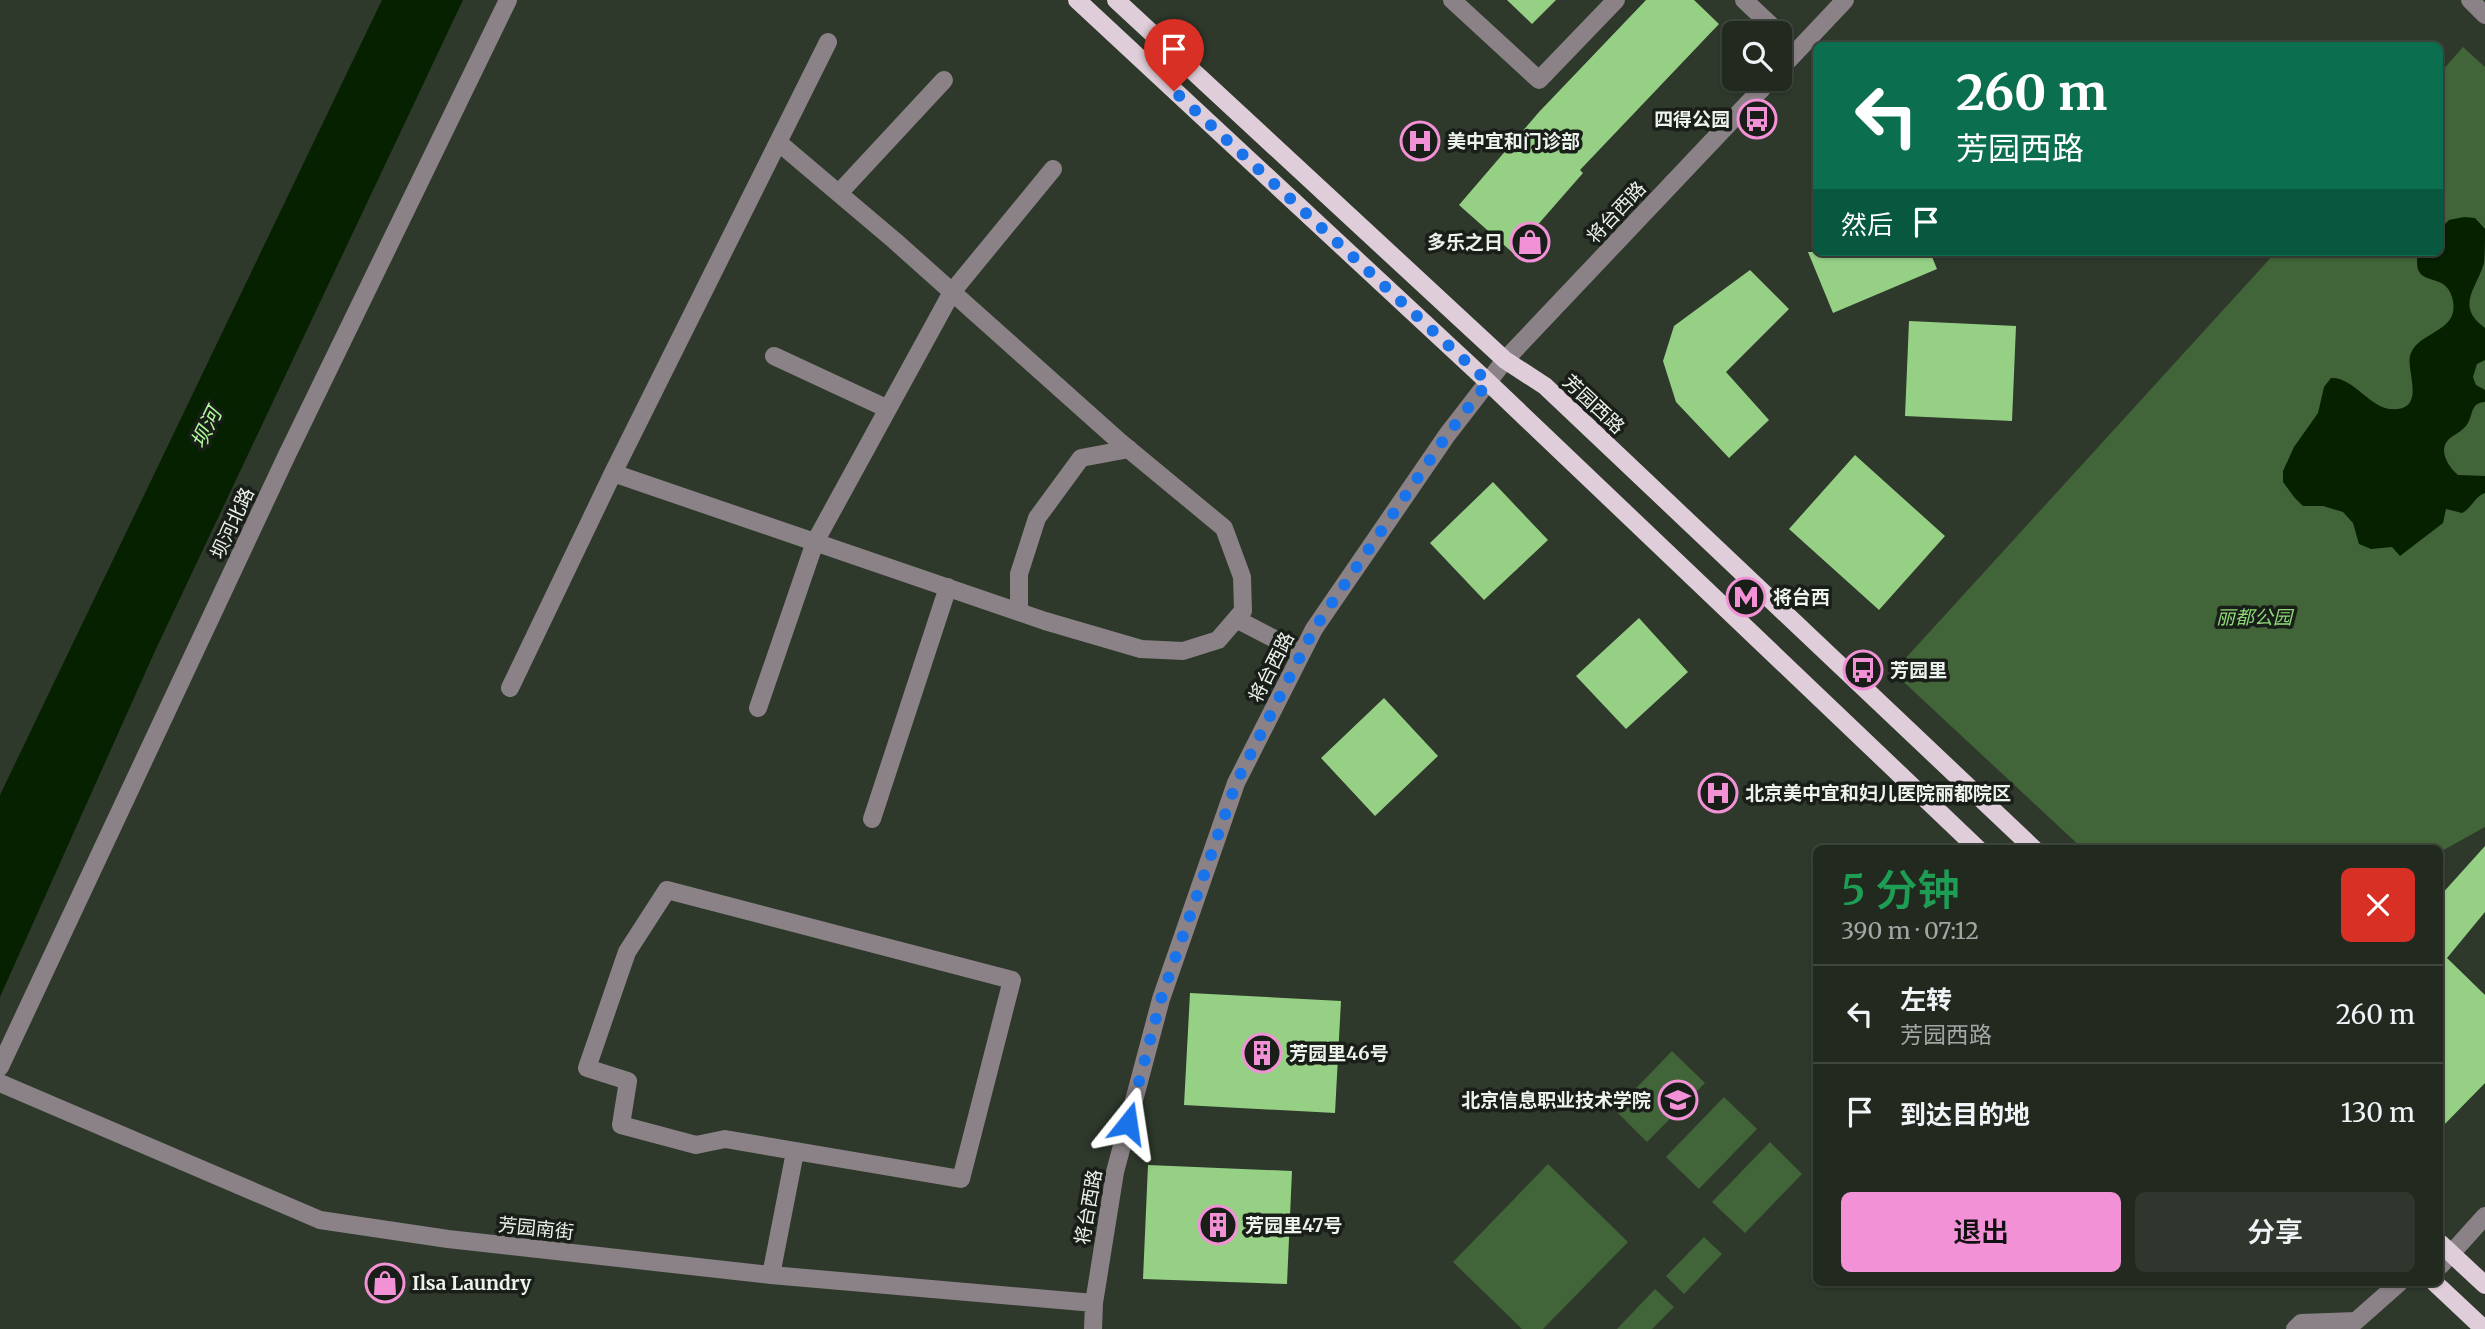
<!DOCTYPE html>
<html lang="zh">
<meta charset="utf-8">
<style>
body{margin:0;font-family:Merriweather,"Noto Sans SC",serif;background:#2e362d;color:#f1f3f6;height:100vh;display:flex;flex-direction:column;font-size:26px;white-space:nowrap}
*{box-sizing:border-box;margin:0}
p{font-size:23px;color:#a2a7a5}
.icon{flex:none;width:38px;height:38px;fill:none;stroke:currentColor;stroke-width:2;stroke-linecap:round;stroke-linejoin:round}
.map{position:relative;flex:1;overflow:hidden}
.panel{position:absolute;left:1813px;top:845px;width:630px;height:441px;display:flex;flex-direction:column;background:#222a20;border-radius:10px;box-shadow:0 2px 5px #0004,0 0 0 2px #3f463e}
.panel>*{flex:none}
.banner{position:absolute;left:1813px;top:42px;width:630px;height:214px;border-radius:10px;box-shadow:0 2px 5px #0004,0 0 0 2px #3f463e;background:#0b6e4f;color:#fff;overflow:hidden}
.controls{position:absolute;left:1722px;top:21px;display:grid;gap:14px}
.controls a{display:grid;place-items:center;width:70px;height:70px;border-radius:10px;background:#222a20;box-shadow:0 2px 5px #0004,0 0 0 2px #3f463e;font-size:35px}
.pin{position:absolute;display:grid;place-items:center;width:60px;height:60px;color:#fff;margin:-72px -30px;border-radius:50% 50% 50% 0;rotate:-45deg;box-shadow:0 0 7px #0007}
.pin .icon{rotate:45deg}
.me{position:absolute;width:77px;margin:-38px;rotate:15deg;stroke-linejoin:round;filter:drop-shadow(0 0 5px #0008)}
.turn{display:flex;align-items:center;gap:24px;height:147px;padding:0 28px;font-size:32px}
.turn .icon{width:91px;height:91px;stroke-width:2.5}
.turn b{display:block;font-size:49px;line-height:60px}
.then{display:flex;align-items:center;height:66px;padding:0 28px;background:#0003;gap:14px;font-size:26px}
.round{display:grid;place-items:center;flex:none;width:74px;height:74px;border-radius:10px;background:#2e362d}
.summary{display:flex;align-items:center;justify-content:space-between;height:119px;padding:0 28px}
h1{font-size:42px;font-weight:600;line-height:52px;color:#1e9e55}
.primary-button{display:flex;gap:14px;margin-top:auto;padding:14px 28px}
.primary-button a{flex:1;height:80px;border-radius:10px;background:#f391d6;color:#111;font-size:28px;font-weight:600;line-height:80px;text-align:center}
.primary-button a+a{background:#2e362d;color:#f1f3f6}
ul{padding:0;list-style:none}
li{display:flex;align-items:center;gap:21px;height:98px;padding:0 28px;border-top:2px solid #3f463e}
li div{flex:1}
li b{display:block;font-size:26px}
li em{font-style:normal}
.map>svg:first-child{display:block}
</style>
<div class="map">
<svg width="2485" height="1329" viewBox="0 0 2485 1329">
<rect width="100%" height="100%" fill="#2e382b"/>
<path fill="#416538" d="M2463,47L2485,67V827L2440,852V849H2083L1893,672L2276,252H2440V73Z
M1672,1051L1705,1083L1647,1142L1615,1110Z
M1724,1097L1757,1129L1699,1189L1666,1157Z
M1770,1142L1802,1174L1745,1233L1712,1202Z
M1548,1164L1628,1242L1543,1329H1522L1453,1262Z
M1704,1237L1722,1254L1684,1294L1666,1276Z
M1655,1289L1674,1307L1652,1329H1617Z"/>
<path fill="#052100" d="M382,0H463L155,651L0,997V795Z
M2464,217L2475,218L2485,229C2485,239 2485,253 2484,263C2476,290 2455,306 2485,328V360L2477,364L2473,377L2476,385L2485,390V402C2469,403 2474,416 2466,426C2461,432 2453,435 2448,440C2438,451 2449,468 2458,475L2485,476V493C2475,496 2472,508 2462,513L2446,509L2443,523L2400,556L2392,547L2371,549L2359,544L2353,523L2343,512L2323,506H2303L2294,497L2283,482V471L2294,447L2318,413L2324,387L2331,378C2356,377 2371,413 2398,409C2426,405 2404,367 2411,353C2421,330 2462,332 2452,297C2444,269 2411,291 2418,253L2440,252V229L2449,220Z"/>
<path fill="#95d085" d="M1507,0H1556L1532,24Z
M1646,0H1694L1719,24L1580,170L1583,173L1513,253L1459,205L1539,112Z
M1808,252H1930L1937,269L1833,313Z
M1750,270L1789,309L1726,372L1769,420L1729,458L1676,402L1663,361L1674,326Z
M1909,321L2016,326L2012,421L1905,416Z
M1855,455L1945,536L1879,610L1789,529Z
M1493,482L1548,540L1484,600L1430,543Z
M1639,618L1688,672L1626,729L1576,676Z
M1384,698L1438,756L1375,816L1321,758Z
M2485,846V912L2447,958L2485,995V1083L2440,1129V896Z
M1190,993L1341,1001L1335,1113L1184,1105Z
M1148,1165L1292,1171L1287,1284L1143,1279Z"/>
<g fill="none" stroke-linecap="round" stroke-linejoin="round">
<path stroke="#8a8287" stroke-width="18" d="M1452,0L1539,80L1616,0
M1744,0L1779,33
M2470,0L2485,15
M1780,69L1845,0
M839,193L944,80
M774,356L888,409
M613,473L1045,621L1141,649L1183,651L1218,640L1243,611L1242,577L1224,528L1120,442L895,241L778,142
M1019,612V574L1037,518L1081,458L1129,449
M1236,619L1302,653
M510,688L613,473L828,42
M758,708L815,542L952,292L1053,169
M872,819L948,587
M667,890L1012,980L961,1179L725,1139L696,1145L621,1125L628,1081L587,1068L627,952Z
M0,1067L286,457L508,0
M0,1083L320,1220L448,1239L771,1275L1094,1303
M2440,1266L2485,1216
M771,1275L795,1152
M1093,1329L1094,1303L1115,1172L1161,999L1236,783L1314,629L1447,435L1505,360L1771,79
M2295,1329L2301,1323L2356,1321L2399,1283"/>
<path stroke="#dfced9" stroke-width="18" d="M1077,0L1488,382L1978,849
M1116,0L1505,360L1545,386L2034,849
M2440,1243L2485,1285
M2435,1283L2484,1329"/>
</g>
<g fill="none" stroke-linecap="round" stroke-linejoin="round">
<path stroke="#1a73e8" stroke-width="12" stroke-dasharray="0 21.6" d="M1128,1123L1161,999L1236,783L1314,629L1447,435L1488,382L1174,91"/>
</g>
<defs>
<symbol id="bus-ring" viewBox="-11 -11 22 22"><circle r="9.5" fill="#191e18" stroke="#f391d6" stroke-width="1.5"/><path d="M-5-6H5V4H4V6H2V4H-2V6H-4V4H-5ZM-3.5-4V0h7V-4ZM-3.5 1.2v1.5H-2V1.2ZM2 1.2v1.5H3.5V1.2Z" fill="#f391d6"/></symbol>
<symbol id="hospital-ring" viewBox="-11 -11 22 22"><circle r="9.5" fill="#191e18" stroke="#f391d6" stroke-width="1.5"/><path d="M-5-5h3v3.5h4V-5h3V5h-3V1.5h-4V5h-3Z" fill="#f391d6"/></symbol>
<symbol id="shop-ring" viewBox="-11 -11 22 22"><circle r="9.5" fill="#191e18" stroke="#f391d6" stroke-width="1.5"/><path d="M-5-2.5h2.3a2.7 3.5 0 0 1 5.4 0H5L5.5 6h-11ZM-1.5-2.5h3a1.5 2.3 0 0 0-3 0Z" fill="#f391d6"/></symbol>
<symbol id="metro-ring" viewBox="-11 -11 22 22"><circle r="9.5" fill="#191e18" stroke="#f391d6" stroke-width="1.5"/><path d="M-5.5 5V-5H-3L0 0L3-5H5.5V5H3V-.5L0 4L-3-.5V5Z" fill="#f391d6"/></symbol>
<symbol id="building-ring" viewBox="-11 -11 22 22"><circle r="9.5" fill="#191e18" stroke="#f391d6" stroke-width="1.5"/><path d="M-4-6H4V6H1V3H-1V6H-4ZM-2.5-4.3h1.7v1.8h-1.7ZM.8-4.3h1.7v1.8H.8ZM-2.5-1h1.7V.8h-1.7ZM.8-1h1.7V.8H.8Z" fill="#f391d6"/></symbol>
<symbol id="university-ring" viewBox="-11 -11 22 22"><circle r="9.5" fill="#191e18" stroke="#f391d6" stroke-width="1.5"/><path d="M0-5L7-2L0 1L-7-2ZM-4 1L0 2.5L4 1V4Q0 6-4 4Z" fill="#f391d6"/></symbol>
</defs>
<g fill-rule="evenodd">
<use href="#bus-ring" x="1735" y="97" width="44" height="44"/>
<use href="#hospital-ring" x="1398" y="119" width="44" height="44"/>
<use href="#shop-ring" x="1508" y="220" width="44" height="44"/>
<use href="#metro-ring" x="1724" y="575" width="44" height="44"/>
<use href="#bus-ring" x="1841" y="648" width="44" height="44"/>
<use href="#hospital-ring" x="1696" y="771" width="44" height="44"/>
<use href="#building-ring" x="1240" y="1031" width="44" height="44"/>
<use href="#university-ring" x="1656" y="1078" width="44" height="44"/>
<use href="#building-ring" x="1196" y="1203" width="44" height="44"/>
<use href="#shop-ring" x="363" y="1261" width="44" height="44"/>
</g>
<g text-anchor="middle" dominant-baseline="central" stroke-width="7" stroke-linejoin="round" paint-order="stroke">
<g font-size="19" font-weight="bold" fill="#ecf3eb" stroke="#191e18" text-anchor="start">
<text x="1730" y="119" text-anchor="end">四得公园</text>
<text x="1447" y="141">美中宜和门诊部</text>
<text x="1503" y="242" text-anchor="end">多乐之日</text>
<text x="1773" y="597">将台西</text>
<text x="1890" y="670">芳园里</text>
<text x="1745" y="793">北京美中宜和妇儿医院丽都院区</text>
<text x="1289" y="1053">芳园里46号</text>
<text x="1651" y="1100" text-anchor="end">北京信息职业技术学院</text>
<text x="1245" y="1225">芳园里47号</text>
<text x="412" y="1283">Ilsa Laundry</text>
</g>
<g font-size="19" fill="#ecf3eb" stroke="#191e18">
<text transform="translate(1616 212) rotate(-47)">将台西路</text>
<text transform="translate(1594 404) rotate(43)">芳园西路</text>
<text transform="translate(232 523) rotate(-65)">坝河北路</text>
<text transform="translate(1271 667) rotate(-63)">将台西路</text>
<text transform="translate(1088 1207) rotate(-80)">将台西路</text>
<text transform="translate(536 1228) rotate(6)">芳园南街</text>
</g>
<g font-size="19" font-style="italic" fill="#8dd979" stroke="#191e18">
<text x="2254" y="617">丽都公园</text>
</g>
<g font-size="21" font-style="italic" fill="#aefa99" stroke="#191e18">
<text transform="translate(206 428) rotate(-64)">坝河</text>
</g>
</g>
</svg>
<div class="controls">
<a><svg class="icon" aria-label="search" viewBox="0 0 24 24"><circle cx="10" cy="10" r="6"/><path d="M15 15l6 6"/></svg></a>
</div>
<div class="pin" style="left:1174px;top:91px;background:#d93025"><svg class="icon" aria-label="arrive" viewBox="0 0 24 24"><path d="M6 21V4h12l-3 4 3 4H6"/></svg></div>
<svg class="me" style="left:1128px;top:1123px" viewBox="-20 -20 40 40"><path d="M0-17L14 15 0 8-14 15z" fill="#1a73e8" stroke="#fff" stroke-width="4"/></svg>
<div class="banner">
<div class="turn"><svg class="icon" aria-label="left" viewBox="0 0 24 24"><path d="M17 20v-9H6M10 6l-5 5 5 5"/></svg><div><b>260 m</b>芳园西路</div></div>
<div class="then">然后<svg class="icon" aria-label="arrive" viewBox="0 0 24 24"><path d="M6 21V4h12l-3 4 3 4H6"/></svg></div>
</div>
<section class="panel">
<div class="summary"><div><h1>5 分钟</h1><p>390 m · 07:12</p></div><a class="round" style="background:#d93025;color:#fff"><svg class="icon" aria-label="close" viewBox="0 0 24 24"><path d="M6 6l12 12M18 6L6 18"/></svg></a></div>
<ul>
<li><svg class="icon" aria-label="left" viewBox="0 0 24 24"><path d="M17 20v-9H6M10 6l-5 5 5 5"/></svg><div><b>左转</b><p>芳园西路</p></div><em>260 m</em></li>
<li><svg class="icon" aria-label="arrive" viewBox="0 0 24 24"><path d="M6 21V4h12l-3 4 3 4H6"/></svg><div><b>到达目的地</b></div><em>130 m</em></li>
</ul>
<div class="primary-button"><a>退出</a><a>分享</a></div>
</section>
</div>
